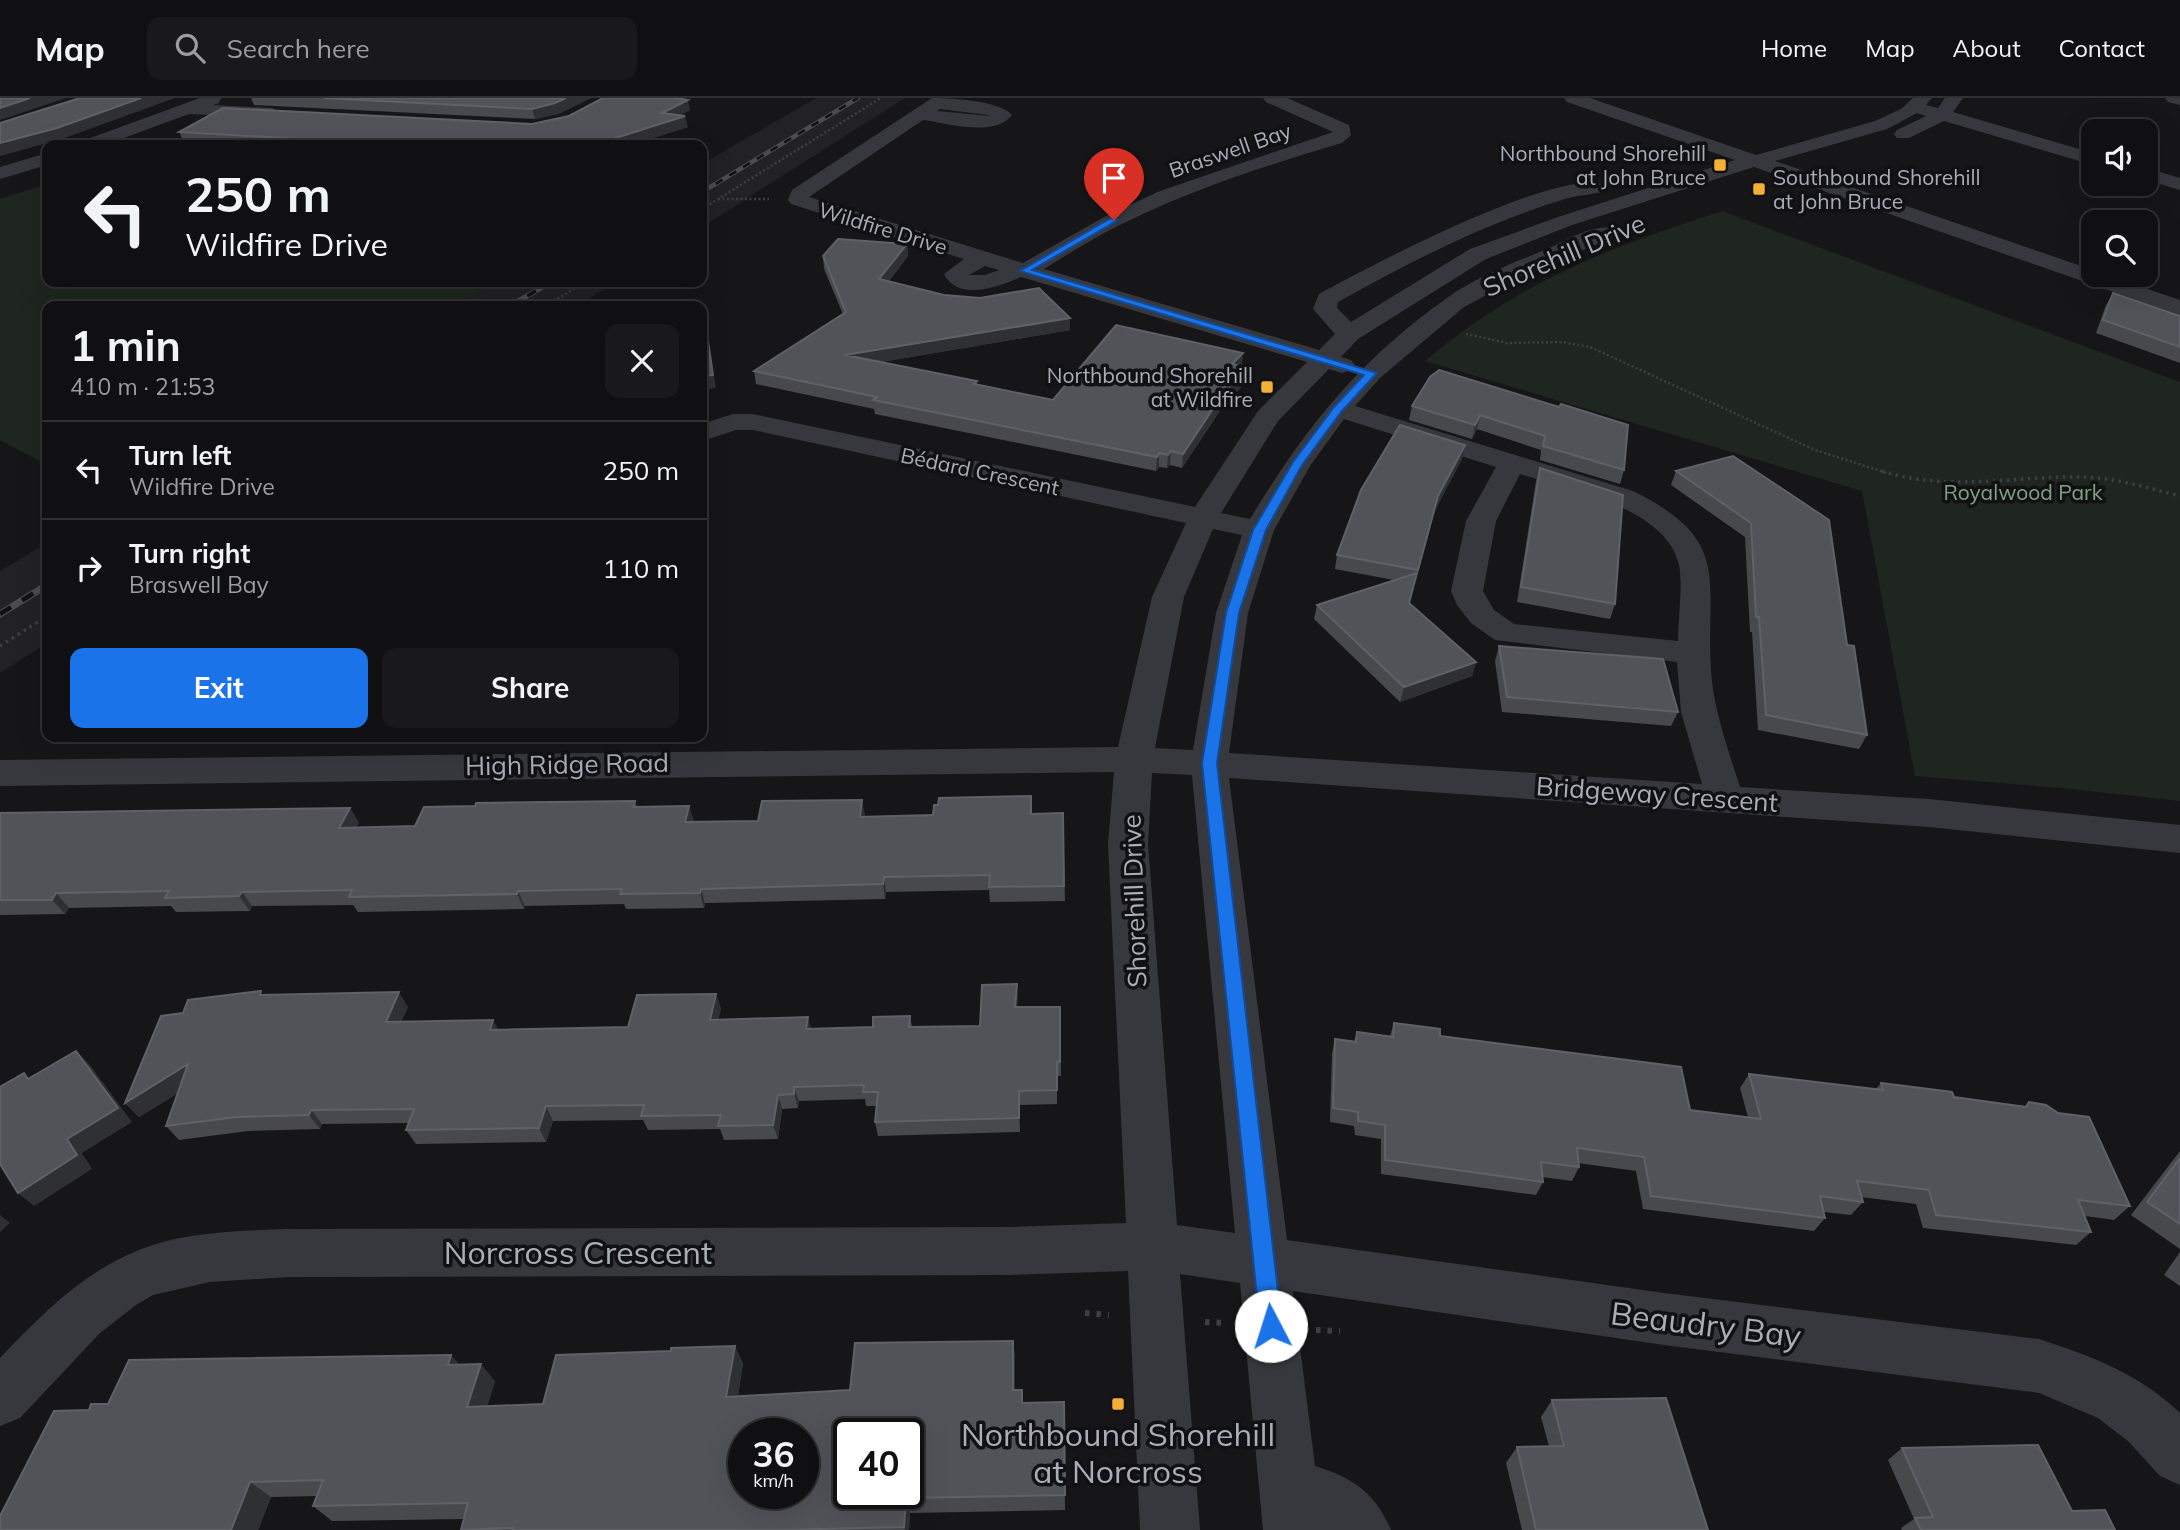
<!DOCTYPE html>
<meta charset="utf-8">
<style>
body{margin:0;font-family:Mulish,sans-serif;background:#19191b;color:#f1f3f6;height:100vh;display:flex;flex-direction:column;font-size:26px;white-space:nowrap}
*{box-sizing:border-box;margin:0}
p{font-size:23px;color:#9c9d9f}
.icon{flex:none;width:38px;height:38px;fill:none;stroke:currentColor;stroke-width:2;stroke-linecap:round;stroke-linejoin:round}
.map{position:relative;flex:1;overflow:hidden}
.drawer{position:absolute;left:42px;top:203px;width:665px;height:441px;display:flex;flex-direction:column;background:#101012;border-radius:14px;box-shadow:0 7px 28px #0002,0 0 0 2px #303032}
.drawer>*{flex:none}
.banner{position:absolute;left:42px;top:42px;width:665px;height:147px;border-radius:14px;box-shadow:0 7px 28px #0002,0 0 0 2px #303032;background:#101012;color:#f1f3f6;overflow:hidden}
.fabs{position:absolute;left:2081px;top:21px;display:grid;gap:14px}
.fabs a{display:grid;place-items:center;width:77px;height:77px;border-radius:14px;background:#101012;box-shadow:0 7px 28px #0002,0 0 0 2px #303032;font-size:35px}
.speed{position:absolute;left:728px;top:1320px;display:flex;gap:14px;font-size:35px;font-weight:700;text-align:center}
.speed>*{display:grid;place-content:center;width:91px;height:91px;border-radius:50%;background:#101012;box-shadow:0 7px 28px #0002,0 0 0 2px #303032;line-height:1}
.speed small{font-size:18px;font-weight:400}
.speed .limit{border:4px solid #111;border-radius:10px;background:#fff;color:#111}
.pin{position:absolute;display:grid;place-items:center;width:60px;height:60px;color:#fff;margin:-72px -30px;border-radius:50% 50% 50% 0;rotate:-45deg;box-shadow:0 0 7px #0007}
.pin .icon{rotate:45deg}
.me{position:absolute;width:77px;margin:-38px;rotate:355deg;stroke-linejoin:round;filter:drop-shadow(0 0 5px #0008)}
.turn{display:flex;align-items:center;gap:24px;height:147px;padding:0 28px;font-size:32px}
.turn .icon{width:91px;height:91px;stroke-width:2.5}
.turn b{display:block;font-size:49px;line-height:60px}
.round{display:grid;place-items:center;flex:none;width:74px;height:74px;border-radius:14px;background:#19191b}
.summary{display:flex;align-items:center;justify-content:space-between;height:119px;padding:0 28px}
h1{font-size:42px;font-weight:700;line-height:52px}
.cta{display:flex;gap:14px;margin-top:auto;padding:14px 28px}
.cta a{flex:1;height:80px;border-radius:14px;background:#1a73e8;color:#fff;font-size:28px;font-weight:700;line-height:80px;text-align:center}
.cta a+a{background:#19191b;color:#f1f3f6}
ul{padding:0;list-style:none}
li{display:flex;align-items:center;gap:21px;height:98px;padding:0 28px;border-top:2px solid #303032}
li div{flex:1}
li b{display:block;font-size:26px}
li em{font-style:normal}
header{display:flex;align-items:center;gap:42px;box-sizing:border-box;height:98px;padding:0 35px;background:#101012;border-bottom:2px solid #303032}
header strong{font-size:33px}
nav{display:flex;gap:38px;margin-inline-start:auto;font-size:24px}
.search{width:490px;height:63px;background:#19191b;display:flex;align-items:center;gap:18px;box-sizing:border-box;padding:0 24px;border-radius:14px;color:#9c9d9f;font-size:26px}
.map>svg:first-child{display:block}
</style>
<header>
<strong>Map</strong>
<div class="search"><svg class="icon" aria-label="search" viewBox="0 0 24 24"><circle cx="10" cy="10" r="6"/><path d="M15 15l6 6"/></svg>Search here</div>
<nav><a>Home</a><a>Map</a><a>About</a><a>Contact</a></nav>
</header>
<div class="map">
<svg width="2180" height="1432" viewBox="0 0 2180 1432">
<rect width="100%" height="100%" fill="#161618"/>
<path fill="#222225" d="M816,0H905L702,129V66Z
M499,184H616L577,208H456Z
M47,445V545L0,575V473Z"/>
<path fill="#1e261f" d="M47,86V184H499L456,208H47V367L0,342V101Z
M1722,113L2180,284V703L2061,690L1915,678L1862,393L1425,263C1520,183 1606,151 1722,113Z"/>
<g fill="none" stroke-linecap="round" stroke-linejoin="round">
<path stroke="#3d3f44" stroke-width="2.5" stroke-dasharray="2 2.5" stroke-linecap="butt" d="M718,101H769
M702,111L881,0
M546,208L585,184
M1466,236L1507,245L1562,244L1590,249L1815,352L1887,375"/>
<path stroke="#3d3f44" stroke-width="3.5" stroke-dasharray="2.5 4.5" stroke-linecap="butt" d="M1882,373C1947,394 2013,378 2080,379C2114,379 2147,390 2180,398
M0,548L47,518"/>
<path stroke="#3d3f44" stroke-width="6" stroke-dasharray="4.5 7" stroke-linecap="butt" d="M1085,1215L1109,1217
M1205,1224L1224,1225
M1316,1232L1340,1233"/>
<path fill="#37383d" fill-rule="evenodd" d="M200,0H221L219,5L213,7L272,10L281,15L272,20L189,16L105,47H80L82,43Z
M932,0C948,0 999,2 1012,17C994,40 948,25 923,22L809,99L1023,165L1106,118L1160,93L1333,34L1266,4L1263,0H1287L1349,27L1351,37L1342,45C1267,67 1193,91 1124,125C1096,138 1070,155 1044,171L1319,252L1335,236L1313,211L1319,196C1370,168 1550,73 1602,86L1605,90L1602,94C1590,97 1577,97 1565,101C1485,125 1410,164 1338,204L1337,210L1351,224L1470,151L1558,119L1735,62L1567,4L1564,0H1590L1756,57L1875,23L1901,11L1913,0H1932L1926,7L1938,10L1945,0H1963L1953,14L2093,55V67L1944,23L1909,40H1897L1894,36L1897,32L1926,18L1917,15L1887,31L1775,63L2093,172V177H2106L2180,202V217L1754,69L1572,127L1486,161L1358,241L1341,259L1351,262L1355,267L1351,272L1342,275L1329,271L1278,323L1221,415L1250,421C1305,330 1359,262 1447,200C1476,179 1513,165 1547,151C1565,143 1592,126 1612,130L1615,135L1612,140L1530,174L1464,209L1380,280L1355,308L1633,393C1734,443 1705,481 1711,574C1714,613 1728,651 1740,689L1929,701L2180,727V755L1929,729L1229,680L1287,1142L1664,1195L2039,1241C2091,1258 2140,1276 2180,1315V1387L2160,1378L2128,1343L2098,1320L2039,1295L1664,1247L1293,1193L1315,1368C1353,1380 1375,1394 1391,1432H1263L1240,1185L1180,1176L1200,1432H1140L1128,1173L1011,1177L288,1179L210,1184L153,1197L136,1207L100,1235L20,1320L0,1328V1260C56,1201 107,1151 191,1138C223,1133 256,1132 288,1131L1011,1129L1126,1125L1108,746L1114,674L0,688V662L1118,649L1152,499L1186,425L753,332H736L702,343V326L733,316H753L1195,409L1258,313L1307,264L1021,179C999,189 958,204 944,176L964,161L791,106L788,102L792,92ZM940,11L988,17L990,18L937,13ZM985,168L999,172L985,177H969ZM1344,321L1496,369L1466,423L1451,493L1457,507L1471,525L1495,542L1677,564L1681,614L1702,686L1229,655L1248,515L1274,432L1310,368ZM1520,376C1568,391 1666,409 1679,467C1683,487 1678,521 1678,543L1514,526L1494,512L1483,493L1496,423ZM1213,431L1242,437L1216,515L1193,652L1155,650L1184,499ZM1152,675L1192,677L1235,1135L1177,1127L1148,746Z
M2165,0H2180V7L2168,4Z
M47,55V67L0,81V69Z
M2146,70L2180,80V92L2146,82Z"/>
<defs>
<path id="rail-far2" d="M702,94L858,0"/>
<path id="rail-far1" d="M510,208L551,184"/>
<path id="rail" d="M0,516L47,487"/>
</defs>
<use href="#rail-far2" stroke="#4a4c52" stroke-width="4.5"/>
<use href="#rail-far1" stroke="#4a4c52" stroke-width="5"/>
<use href="#rail" stroke="#4a4c52" stroke-width="7"/>
<use href="#rail-far2" stroke="#111113" stroke-width="2.5" stroke-dasharray="8" stroke-linecap="butt"/>
<use href="#rail-far1" stroke="#111113" stroke-width="3.5" stroke-dasharray="10" stroke-linecap="butt"/>
<use href="#rail" stroke="#111113" stroke-width="4.5" stroke-dasharray="13" stroke-linecap="butt"/>
</g>
<path fill="#47494d" d="M251,0H591L558,16L535,21L254,7Z
M690,12L680,17L688,29L630,47H230L184,44L179,34L532,26Z
M907,146L908,158L889,183L1070,232L881,264L977,283V286L1053,302L1242,268L1248,270L1247,283L1223,308L1182,370L1170,367L1167,370L1159,369L1156,373L875,316L874,311L756,286L754,273L843,216L824,171L823,158Z
M2113,195L2180,218V265L2096,235L2106,207Z
M1430,279L1624,372L1620,386L1540,362L1541,352L1477,331L1472,341L1409,322L1412,308Z
M1465,347L1462,361L1435,412L1409,505L1476,564L1472,578L1400,604L1314,521L1317,507L1394,482L1335,471L1337,457Z
M1733,358L1847,547L1867,637L1859,651L1758,632L1752,534H1750L1745,439L1671,387L1676,373Z
M1540,370L1615,506L1610,521L1517,504L1536,383Z
M1499,548L1678,614L1671,628L1502,614L1495,563Z
M635,703L637,709L693,724L758,723L865,717V718L1063,715L1065,803L990,804L989,792L886,794L885,801L705,805L704,810L626,811L624,806L525,808L524,811L358,814L353,807L252,808L250,813L176,814L171,808L69,810L65,816L0,817V715L350,710L359,725L356,729L415,728Z
M1017,886V909H1060L1061,978H1057V1006L1020,1007V1034L878,1038L875,1024L876,1008H866L865,1001L799,1003L798,1010L782,1011L778,1041L724,1042L720,1031L648,1032L643,1022L553,1023L546,1044L416,1046L406,1032L409,1025L322,1026L320,1031L248,1033L179,1042L166,1028L178,995L139,1019L125,1005L183,915L264,897L408,909L401,924L499,932L628,929L721,910L718,922L811,931L873,929L910,918L912,929L980,928Z
M1394,925L1690,1012L1748,1019L1740,990L1749,976L1876,991L1881,985L1954,999L2025,1008L2029,1004L2130,1108L2114,1122L2085,1118L2091,1134L2076,1147L1923,1130L1916,1106L1861,1099L1863,1104L1851,1117L1824,1114L1825,1120L1814,1133L1643,1111L1636,1073L1578,1065L1579,1069L1572,1083L1542,1079L1543,1084L1536,1097L1381,1076V1041L1355,1037L1354,1028L1330,1024L1332,955L1335,941L1354,943L1357,934L1390,938Z
M2180,1053V1151L2131,1117Z
M2180,1154V1188L2164,1177Z
M1013,1243L1015,1260V1292H1022L1023,1305L1064,1304L1065,1412L910,1415L909,1432H461L464,1421L332,1423L313,1408L317,1398L271,1399L258,1432H0L89,1312L108,1306L460,1267L495,1283L487,1308L543,1306L743,1265L738,1298L850,1292Z
M1552,1302L1708,1432H1522L1506,1365L1517,1349L1549,1348L1541,1319Z
M1902,1350L2072,1413L2115,1432H1902L1901,1430L1914,1421L1888,1362Z"/>
<path fill="#2f3033" d="M30,0H66L0,22V10Z
M141,0H175L62,41L0,58V45Z
M566,0H591L558,16L535,21L532,11Z
M688,2L690,12L667,24L685,18L688,29L630,47H580L662,15Z
M358,42L360,47H356L354,44Z
M536,44L537,47H510Z
M907,146L908,158L881,193L879,181Z
M1070,220V232L847,270L845,257Z
M708,243L716,290L702,292V278Z
M1243,255L1242,268L1232,266Z
M1248,270L1247,283L1223,308L1182,370L1183,356L1224,294Z
M1480,317L1477,331L1472,341L1475,327Z
M1465,347L1462,361L1435,412L1415,486L1438,398Z
M1171,353L1170,367L1167,370L1168,357Z
M1159,355V369L1156,373L1157,359Z
M1476,564L1472,578L1400,604L1404,589Z
M862,702L865,717L862,733L860,719Z
M689,708L694,723L685,724Z
M350,710L359,725L348,745L339,730Z
M884,779L886,794L885,801L883,786Z
M701,791L705,805L704,810L700,795Z
M518,793L525,808L524,811L517,796Z
M242,794L252,808L250,813L239,798Z
M56,795L69,810L65,816L52,802Z
M1017,886L1018,901L1016,924L1015,909Z
M399,894L408,909L395,938L386,924Z
M716,896L721,910L715,937L710,922Z
M808,919L812,934L806,931Z
M493,922L501,936L490,932Z
M76,953L90,967L132,1024L82,1055L92,1071L34,1108L18,1095L67,1041Z
M188,966L201,981L139,1019L125,1005Z
M794,989L799,1003L798,1010L794,996Z
M1019,993L1020,1007V1034L1019,1020Z
M778,997L782,1011L778,1041L773,1027Z
M546,1008L553,1023L546,1044L539,1030Z
M311,1012L322,1026L320,1031L309,1017Z
M0,1117L10,1125L0,1134Z
M1013,1243L1015,1260V1309L1013,1292Z
M735,1248L743,1265L735,1315L726,1299Z
M451,1257L466,1274L448,1267Z
M481,1266L495,1283L482,1326L467,1309Z
M250,1384L271,1399L258,1432H231Z
M906,1400L910,1415L909,1432H905L904,1429Z"/>
<path fill="#525359" stroke="#5f6168" stroke-width="2" fill-rule="evenodd" d="M0,0H30L0,10Z
M80,0H141L57,30L0,45V25Z
M323,0H566L555,5L532,11Z
M603,0H676L688,2L662,15L685,18L600,45L580,47H537L536,44L510,47H464L358,42L354,44L179,34L223,10L532,26L569,18Z
M838,141L907,146L879,181L944,197L980,200L1039,190L1070,220L845,257L977,283L974,286L1053,302L1116,227L1243,255L1232,266L1248,270L1224,294L1183,356L1171,353L1168,357L1159,355L1157,359L873,302L877,299L754,273L846,214L823,158Z
M2113,195L2180,218V249L2103,222Z
M708,243L713,277L702,278V244Z
M1439,272L1559,309L1561,306L1628,327L1624,372L1543,348L1545,338L1480,317L1475,327L1412,308L1430,279Z
M1400,327L1465,347L1438,398L1418,472L1337,457L1361,392Z
M1733,358L1829,422L1847,547L1854,548L1867,637L1766,617L1759,519H1756L1751,425L1676,373Z
M1540,370L1623,397L1615,506L1521,489Z
M1417,475L1409,505L1476,564L1404,589L1317,507Z
M1499,548L1663,561L1678,614L1507,599Z
M1031,698V716L1063,715L1064,788L989,789L990,777L884,779L883,786L701,791L700,795L620,796L622,791L518,793L517,796L349,799L352,792L242,794L239,798L165,800L169,793L56,795L52,802H0V715L350,710L339,730L415,728L424,709L475,708L476,705L635,703L633,709L689,708L685,724L758,723L762,703L862,702L860,719L933,717L934,707H938L939,700Z
M1017,886L1015,909H1060V964H1057V992L1019,993V1020L875,1024L878,994H863L864,987L794,989V996L778,997L773,1027L718,1028L721,1017L641,1018L644,1007L546,1008L539,1030L406,1032L414,1011L311,1012L309,1017L236,1019L166,1028L188,966L125,1005L161,918L183,915L188,902L261,893L260,897L399,894L386,924L493,922L490,932L628,929L637,897L716,896L710,922L808,919L806,931L873,929V919L910,918L909,929L980,928L982,887Z
M1394,925L1440,931V938L1681,969L1690,1012L1761,1021L1749,976L1883,992L1881,985L1952,994L1954,999L2026,1009L2029,1004L2046,1007L2058,1015L2089,1019L2130,1108L2078,1102L2091,1134L1936,1117L1929,1092L1857,1083L1863,1104L1820,1098L1825,1120L1651,1098L1644,1059L1577,1050L1579,1069L1541,1064L1543,1084L1385,1062V1027L1358,1023V1014L1333,1010L1335,941L1356,944L1357,934L1393,939Z
M76,953L118,1010L67,1041L77,1057L18,1095L0,1066V989L24,975L28,981Z
M2180,1060V1126L2147,1104Z
M1013,1243V1292H1022V1305L1064,1304L1065,1397L906,1400L904,1429L780,1432H513V1430L461,1432L468,1405L313,1408L323,1382L250,1384L231,1432H0V1418L54,1313L89,1312L91,1306H108L129,1262L451,1257L448,1267L481,1266L467,1309L543,1306L556,1257L671,1253V1250L735,1248L726,1299L850,1292L855,1245ZM744,1335H803V1395H744ZM849,1335H908V1395H849Z
M1666,1300L1708,1432H1536L1517,1349L1564,1348L1552,1302Z
M2038,1347L2072,1413L2105,1412L2115,1432H1921L1915,1420L1933,1419L1902,1350Z"/>
<path fill="#1a73e8" stroke="#114b97" stroke-width="2" d="M1111,120L1118,122L1032,172L1377,275L1342,313L1302,367L1266,432L1239,515L1217,665L1282,1228L1279,1236L1271,1239L1263,1236L1260,1228L1202,665L1226,515L1253,432L1293,364L1334,309L1364,277L1020,173Z"/>
<g fill="#f2b134" stroke="#111113" stroke-width="2.5">
<rect x="1713" y="60" width="14" height="14" rx="3.5"/>
<rect x="1752" y="84" width="14" height="14" rx="3.5"/>
<rect x="1260" y="282" width="14" height="14" rx="3.5"/>
<rect x="1111" y="1299" width="14" height="14" rx="3.5"/>
</g>
<g text-anchor="middle" dominant-baseline="central" stroke-width="7" stroke-linejoin="round" paint-order="stroke">
<g font-size="21" fill="#a8adb8" stroke="#111113">
<text transform="translate(1230 52) rotate(-19)">Braswell Bay</text>
<text transform="translate(883 130) rotate(17)">Wildfire Drive</text>
<text transform="translate(980 373) rotate(12)">Bédard Crescent</text>
</g>
<g font-size="21" fill="#a8adb8" stroke="#111113" text-anchor="end">
<text x="1706" y="55">Northbound Shorehill<tspan x="1706" dy="24">at John Bruce</tspan></text>
<text x="1773" y="79" text-anchor="start">Southbound Shorehill<tspan x="1773" dy="24">at John Bruce</tspan></text>
<text x="1253" y="277">Northbound Shorehill<tspan x="1253" dy="24">at Wildfire</tspan></text>
</g>
<g font-size="21" fill="#7fa381" stroke="#111113">
<text x="2023" y="394">Royalwood Park</text>
</g>
<g font-size="26" fill="#a8adb8" stroke="#111113">
<text transform="translate(1564 157) rotate(-23)">Shorehill Drive</text>
<text transform="translate(567 666) rotate(-1)">High Ridge Road</text>
<text transform="translate(1657 696) rotate(4)">Bridgeway Crescent</text>
<text transform="translate(1134 803) rotate(-92)">Shorehill Drive</text>
</g>
<g font-size="32" fill="#a8adb8" stroke="#111113">
<text x="578" y="1154">Norcross Crescent</text>
<text transform="translate(1706 1226) rotate(7)">Beaudry Bay</text>
</g>
<g font-size="32" fill="#a8adb8" stroke="#111113">
<text x="1118" y="1336">Northbound Shorehill<tspan x="1118" dy="37">at Norcross</tspan></text>
</g>
</g>
</svg>
<div class="fabs">
<a><svg class="icon" aria-label="sound" viewBox="0 0 24 24"><path d="M4 9h4l5-4v14l-5-4H4zM17 9q2 3 0 6"/></svg></a>
<a><svg class="icon" aria-label="search" viewBox="0 0 24 24"><circle cx="10" cy="10" r="6"/><path d="M15 15l6 6"/></svg></a>
</div>
<div class="speed"><div>36<small>km/h</small></div><div class="limit">40</div></div>
<div class="pin" style="left:1114px;top:122px;background:#d93025"><svg class="icon" aria-label="arrive" viewBox="0 0 24 24"><path d="M6 21V4h12l-3 4 3 4H6"/></svg></div>
<svg class="me" style="left:1271px;top:1228px" viewBox="-20 -20 40 40"><circle r="19" fill="#fff"/><path d="M0-13L10 11 0 6-10 11z" fill="#1a73e8"/></svg>
<div class="banner">
<div class="turn"><svg class="icon" aria-label="left" viewBox="0 0 24 24"><path d="M17 20v-9H6M10 6l-5 5 5 5"/></svg><div><b>250 m</b>Wildfire Drive</div></div>
</div>
<section class="drawer">
<div class="summary"><div><h1>1 min</h1><p>410 m · 21:53</p></div><a class="round"><svg class="icon" aria-label="close" viewBox="0 0 24 24"><path d="M6 6l12 12M18 6L6 18"/></svg></a></div>
<ul>
<li><svg class="icon" aria-label="left" viewBox="0 0 24 24"><path d="M17 20v-9H6M10 6l-5 5 5 5"/></svg><div><b>Turn left</b><p>Wildfire Drive</p></div><em>250 m</em></li>
<li><svg class="icon" aria-label="right" viewBox="0 0 24 24"><path d="M7 20v-9h11M14 6l5 5-5 5"/></svg><div><b>Turn right</b><p>Braswell Bay</p></div><em>110 m</em></li>
</ul>
<div class="cta"><a>Exit</a><a>Share</a></div>
</section>
</div>
